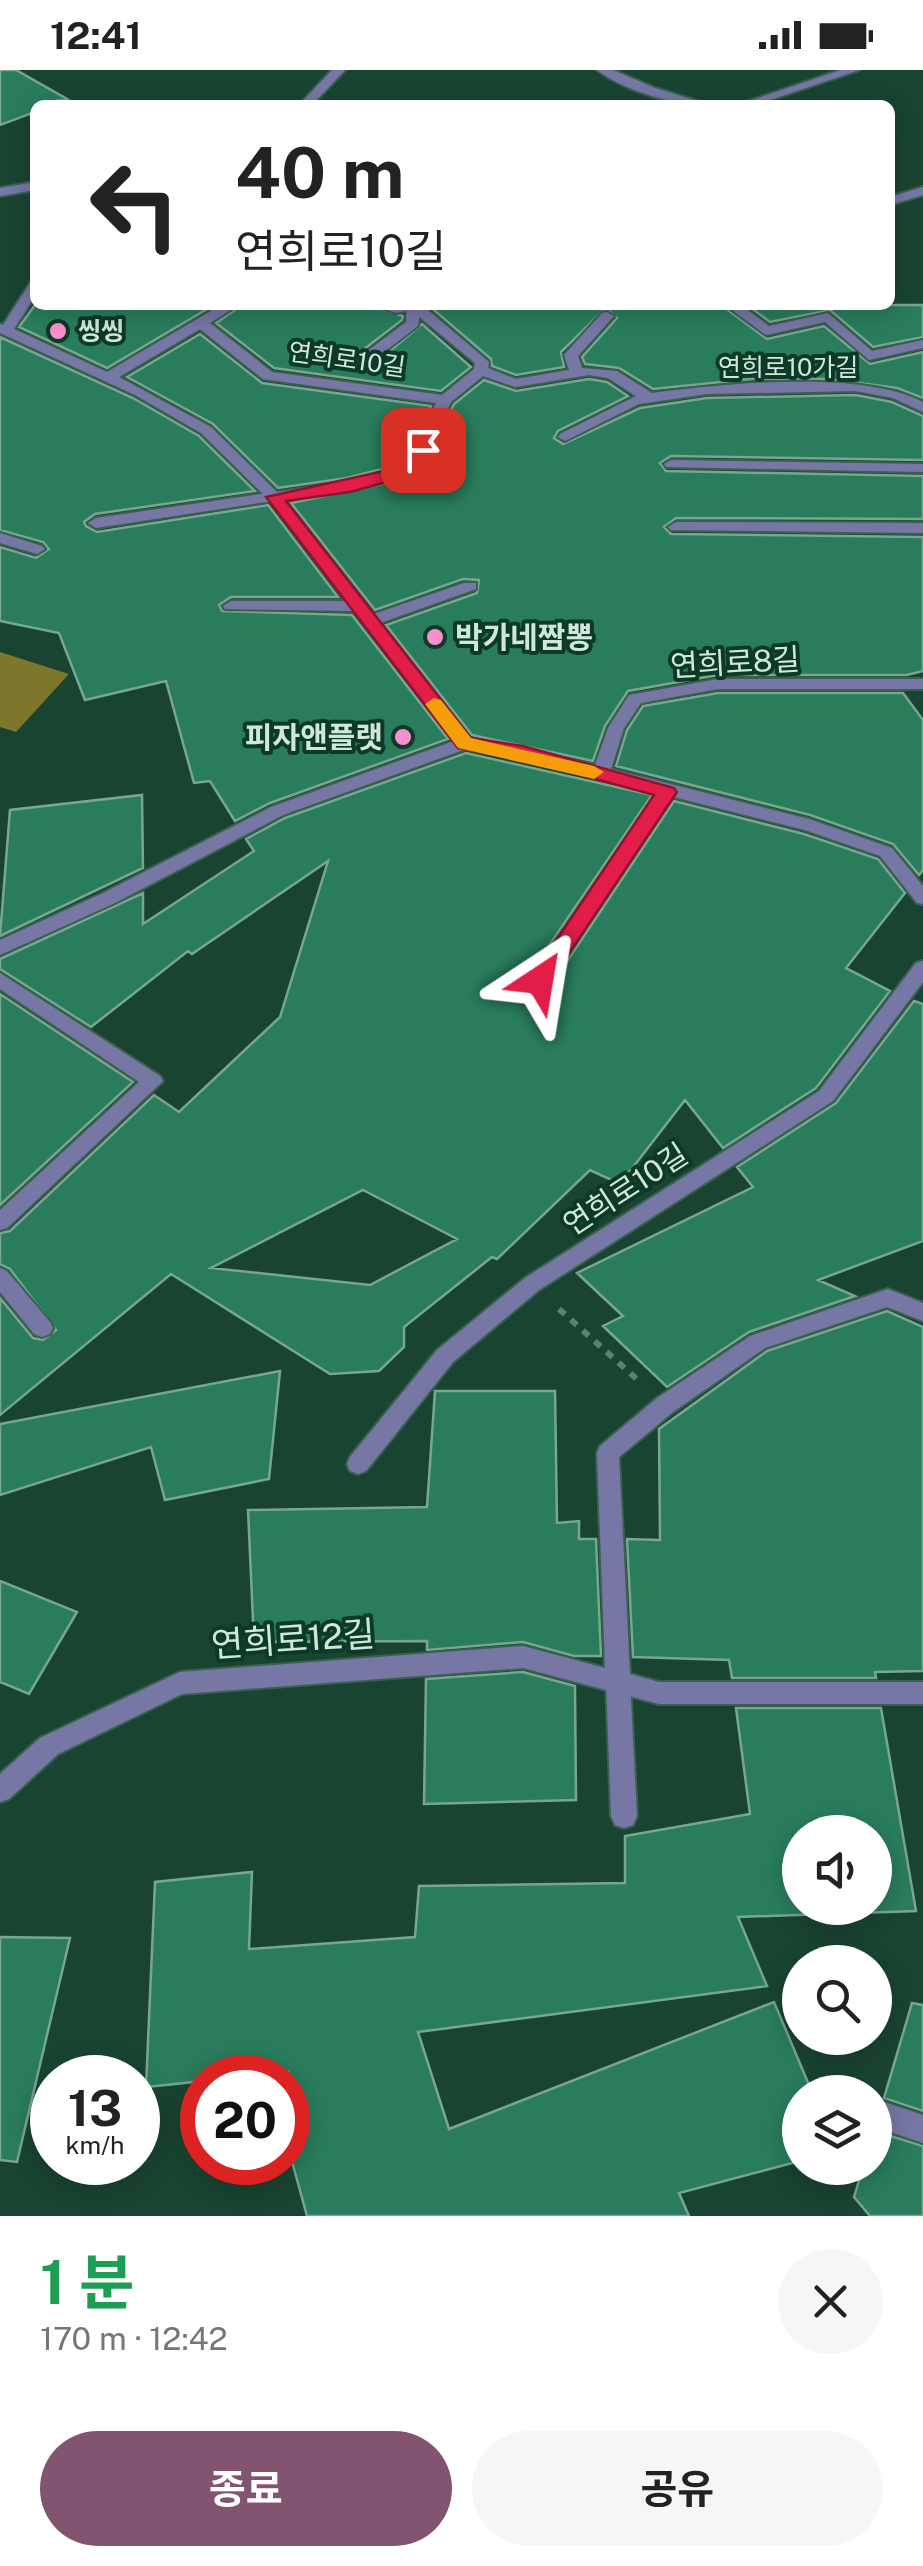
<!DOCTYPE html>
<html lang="ko">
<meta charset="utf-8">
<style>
body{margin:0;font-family:"Public Sans","Noto Sans KR",sans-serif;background:#f6f6f6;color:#222;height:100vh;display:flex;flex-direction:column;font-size:38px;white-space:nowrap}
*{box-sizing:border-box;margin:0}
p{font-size:32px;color:#767676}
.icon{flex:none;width:55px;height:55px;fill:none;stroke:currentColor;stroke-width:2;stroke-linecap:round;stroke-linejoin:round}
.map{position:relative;height:2146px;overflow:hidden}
.panel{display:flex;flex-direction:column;background:#fff;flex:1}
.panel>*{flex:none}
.top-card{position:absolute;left:30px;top:30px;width:865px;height:210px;border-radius:15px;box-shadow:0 5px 25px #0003;background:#fff;color:#222;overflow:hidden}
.controls{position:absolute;left:782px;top:1745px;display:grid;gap:20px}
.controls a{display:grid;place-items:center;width:110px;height:110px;border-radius:50%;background:#fff;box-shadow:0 5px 25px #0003;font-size:50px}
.speed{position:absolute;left:30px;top:1985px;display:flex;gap:20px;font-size:50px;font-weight:700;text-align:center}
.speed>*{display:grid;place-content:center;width:130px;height:130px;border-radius:50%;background:#fff;box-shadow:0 5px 25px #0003;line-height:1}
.speed small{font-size:25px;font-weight:400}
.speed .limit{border:15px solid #d22;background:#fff;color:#111}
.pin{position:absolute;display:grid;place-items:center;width:85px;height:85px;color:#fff;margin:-42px;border-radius:20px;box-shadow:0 5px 15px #0006}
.me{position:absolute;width:110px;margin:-55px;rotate:33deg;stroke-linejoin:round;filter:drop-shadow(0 0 8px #0008)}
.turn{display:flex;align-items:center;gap:35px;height:210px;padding:0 40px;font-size:45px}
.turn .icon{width:130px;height:130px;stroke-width:2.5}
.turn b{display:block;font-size:70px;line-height:85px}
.round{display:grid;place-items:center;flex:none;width:105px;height:105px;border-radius:52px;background:#f6f6f6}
.head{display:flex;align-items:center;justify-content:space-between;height:170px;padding:0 40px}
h1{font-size:60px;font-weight:700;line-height:75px;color:#1e9e55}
.action{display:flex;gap:20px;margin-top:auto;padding:20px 40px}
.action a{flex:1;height:115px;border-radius:60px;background:#82546f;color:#fff;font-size:40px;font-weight:700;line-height:115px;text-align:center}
.action a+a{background:#f6f6f6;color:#222}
.status{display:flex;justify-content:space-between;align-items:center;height:70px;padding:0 50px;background:#fff;direction:ltr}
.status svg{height:28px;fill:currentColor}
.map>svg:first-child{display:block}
</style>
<div class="status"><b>12:41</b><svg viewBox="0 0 49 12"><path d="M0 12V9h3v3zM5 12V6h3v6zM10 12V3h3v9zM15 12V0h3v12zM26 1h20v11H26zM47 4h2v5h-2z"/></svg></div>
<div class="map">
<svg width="923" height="2146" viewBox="0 0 923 2146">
<rect width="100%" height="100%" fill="#194432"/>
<path fill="#7d762b" d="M0,582L69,604L16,662L0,657Z"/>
<path fill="#297d5d" stroke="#79a690" stroke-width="2.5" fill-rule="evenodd" d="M0,0H16L67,29L35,35V42L0,55Z
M35,235H214L107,298L19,257Z
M242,235H370L403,246L402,250L363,280L362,292H377L422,254L471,297L441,321L274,298L216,253Z
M428,235H721L767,269L824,256L870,294L923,282V328L897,318L829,309H752L653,319L619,298L585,294L582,287L617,248L606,238L561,282L564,297L516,305L492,296L491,289Z
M747,235H923V267L873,277L830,240L770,252Z
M200,264L262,313L431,336L405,393L347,408L278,418L213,354L127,307Z
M0,267L133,328L199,366L255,421L95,444L84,452L86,456L97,462L268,435L338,527H231L219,535L222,541L352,545L448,669L270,733L235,751L210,711L194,713L166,611L85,630L59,563L0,551V477L36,488L49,479L43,472L0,460Z
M589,309L607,312L628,326L558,361L554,368L563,374L640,338L707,328L856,325L892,332L923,346V390L671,386L660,393L666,401L923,406V449L676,448L664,457L671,464L923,467V601L907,605H718L628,621L605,656L593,691L472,665L386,555L477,523L479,510L463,509L375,540L291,433L420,406L454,334L484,310L516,321Z
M718,623H903L923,650V800L919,805L893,774L810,745L616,696L627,660L643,636Z
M466,683L652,725L530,903L531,918L550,917L674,731L804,764L878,789L905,823L846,898L890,921L816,1018L723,1078L685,1030L620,1114L590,1100L497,1189L492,1187L404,1257V1277L379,1301L330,1304L171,1204L0,1345V1228L33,1268L43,1270L56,1260L10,1199L0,1194V1163L10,1161L154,1025L179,1042L280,947L328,791L192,884L188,881L91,957L0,899V889L143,823V854L254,781L246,769L285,748ZM363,1120L457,1169L370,1215L211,1198Z
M142,725L143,798L0,866L10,740Z
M0,924L133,1012L0,1135Z
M914,931L923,934V1171L818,1210L855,1226L749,1262L667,1317L603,1256L623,1246L577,1203L753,1117L737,1097L836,1033Z
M887,1241L923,1257V1601L875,1602L876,1608H732L729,1590L633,1587L627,1469L660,1470L659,1359L767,1281Z
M280,1301L269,1409L165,1430L151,1377L0,1425V1354Z
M435,1321H555L557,1453L579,1451V1469H596L601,1586H574L523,1572L427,1580V1571L254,1572L248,1440L427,1437Z
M0,1511L77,1542L29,1624L0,1612Z
M523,1602L575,1616L576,1730L424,1734L426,1609Z
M736,1638H881L916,1841L738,1847L767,1916L418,1962L449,2059L774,1932L812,2022H800V2091L679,2123L689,2146H307L288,2077V2002L146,2017L155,1812L252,1802L249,1879L415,1867L419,1816L625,1813V1766L750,1744ZM800,1762H875V1838H800Z
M0,1867L70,1868L17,2092L0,2090Z
M912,1933L923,1935V2041L884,2028Z
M875,2061L923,2076V2146H870L854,2127L863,2098H875Z"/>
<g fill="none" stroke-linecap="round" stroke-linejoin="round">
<defs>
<path id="lane" d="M35,112V120L0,126V118Z
M407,235H421L418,256L375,289H365V283L406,252Z
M274,422L279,424V430L96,458L88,453L96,448Z
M667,716L676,722L547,915H533L531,910L533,905L661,718Z
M618,1601L627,1604L630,1612L637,1746L633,1755L624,1758L615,1755L611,1746L606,1612L609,1604Z
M875,2029L923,2045V2073L875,2057Z"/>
<path id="street" d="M332,0H345L312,35H299Z
M597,0H613L655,18L710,35C673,35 627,22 597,0Z
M841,0H859L755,35H737Z
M923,117V125L890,135V127Z
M35,212V226L14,259L107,302L221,235H238L210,253L272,302L442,325L474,299L475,293L411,240L396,243L374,235H422L489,292L488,298L516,309L569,300L564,285L602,243L607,242L614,246L578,286L582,298L617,301L652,323C723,314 861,299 923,332V342L893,328L856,321L707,324L639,334L565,371L558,367L560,364L636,326L608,308L589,305L515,317L483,306L451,332L419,402L349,420L284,430L374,544L464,513H476V519L380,553L470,668L595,695L608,658L629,625L635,624L718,609H923V619H718L641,633L624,658L611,699L809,749L892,778L923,816V834L917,833L880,786L805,760L523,689L466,679L283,745L115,833L0,885V870L103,823L271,737L454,671L354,541L225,539L223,536L231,531H346L269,430L201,363L135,325L0,263V254L3,255L30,213ZM200,259L263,309L436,333L408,396L348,412L277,422L211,357L119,307Z
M725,235H741L769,256L828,243L872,281L923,270V278L869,290L825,252L766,265Z
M671,390L923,394V402L666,397L664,394Z
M676,452L923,453V463L671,460L668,457Z
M0,463L42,476L45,479L37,484L0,473Z
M923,891V912L833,1031L539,1220L453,1292L366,1401L358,1404L350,1401L347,1394L350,1387L437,1280L525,1208L819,1021L916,893Z
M0,903L160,1006L163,1011L7,1158L0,1160V1140L139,1012L0,919Z
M0,1198L7,1201L50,1252L53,1258L50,1264L42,1267L34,1264L0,1222Z
M888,1219L923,1233V1251L887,1237L765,1278L673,1342L619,1387L630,1604L659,1612H923V1634H659L523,1598L182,1624L58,1684L9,1729L0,1732V1704L40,1668L180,1602L523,1576L605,1598L597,1383L600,1376L657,1328L750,1266Z"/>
</defs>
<use href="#lane" stroke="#3a6150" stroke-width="4"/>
<use href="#street" stroke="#3a6150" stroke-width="4"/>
<path stroke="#5d8171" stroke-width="6" stroke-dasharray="8 8" stroke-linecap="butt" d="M559,1239L639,1311"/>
<use href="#lane" fill="#7777a6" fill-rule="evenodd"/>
<use href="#street" fill="#7777a6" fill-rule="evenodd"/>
</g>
<path fill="#e11d48" stroke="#92132f" stroke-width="2.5" d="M423,375L432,380L420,403L350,422L286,431L471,668L523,676L674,718L677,722L548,915L540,918L530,910L533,905L654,725L523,689L458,678L266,427L407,396L417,376Z"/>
<path fill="#f59e0b" d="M434,628L441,630L471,668L594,696L604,702L594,709L458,678L425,634Z"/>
<g fill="#f790ce" stroke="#0c3928" stroke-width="4">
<circle cx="58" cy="261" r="10"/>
<circle cx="435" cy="567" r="10"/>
<circle cx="403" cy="667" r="10"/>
</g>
<g text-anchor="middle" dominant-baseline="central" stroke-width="8" stroke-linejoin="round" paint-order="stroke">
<g font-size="25" font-weight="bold" fill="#d0e7db" stroke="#0c3928" text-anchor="start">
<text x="78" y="261">씽씽</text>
</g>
<g font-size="25" fill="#d0e7db" stroke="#0c3928">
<text transform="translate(347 289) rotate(8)">연희로10길</text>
<text x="788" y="297">연희로10가길</text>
</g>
<g font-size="30" font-weight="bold" fill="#d0e7db" stroke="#0c3928" text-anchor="start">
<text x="455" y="567">박가네짬뽕</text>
<text x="383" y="667" text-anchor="end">피자앤플랫</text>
</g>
<g font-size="30" fill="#d0e7db" stroke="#0c3928">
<text transform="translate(735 592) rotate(-3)">연희로8길</text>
<text transform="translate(625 1119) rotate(-33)">연희로10길</text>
</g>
<g font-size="35" fill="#d0e7db" stroke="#0c3928">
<text transform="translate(293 1569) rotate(-4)">연희로12길</text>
</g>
</g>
</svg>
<div class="controls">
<a><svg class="icon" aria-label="sound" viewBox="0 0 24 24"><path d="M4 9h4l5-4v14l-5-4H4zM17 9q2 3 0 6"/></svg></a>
<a><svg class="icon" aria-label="search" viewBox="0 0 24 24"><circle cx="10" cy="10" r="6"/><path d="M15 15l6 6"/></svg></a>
<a><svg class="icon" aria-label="layers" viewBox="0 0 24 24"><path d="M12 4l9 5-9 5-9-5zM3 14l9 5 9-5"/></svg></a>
</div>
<div class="speed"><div>13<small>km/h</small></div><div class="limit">20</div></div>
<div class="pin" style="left:423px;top:380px;background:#d93025"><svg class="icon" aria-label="arrive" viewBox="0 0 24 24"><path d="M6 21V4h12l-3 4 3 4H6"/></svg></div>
<svg class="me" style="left:540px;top:910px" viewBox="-20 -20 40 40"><path d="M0-17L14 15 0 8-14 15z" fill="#e11d48" stroke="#fff" stroke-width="4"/></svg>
<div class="top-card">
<div class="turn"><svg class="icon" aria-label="left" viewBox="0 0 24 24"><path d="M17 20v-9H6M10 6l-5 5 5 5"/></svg><div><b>40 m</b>연희로10길</div></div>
</div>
</div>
<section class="panel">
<div class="head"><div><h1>1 분</h1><p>170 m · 12:42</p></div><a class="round"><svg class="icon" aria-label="close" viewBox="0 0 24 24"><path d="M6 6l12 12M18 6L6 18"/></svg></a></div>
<div class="action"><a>종료</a><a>공유</a></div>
</section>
